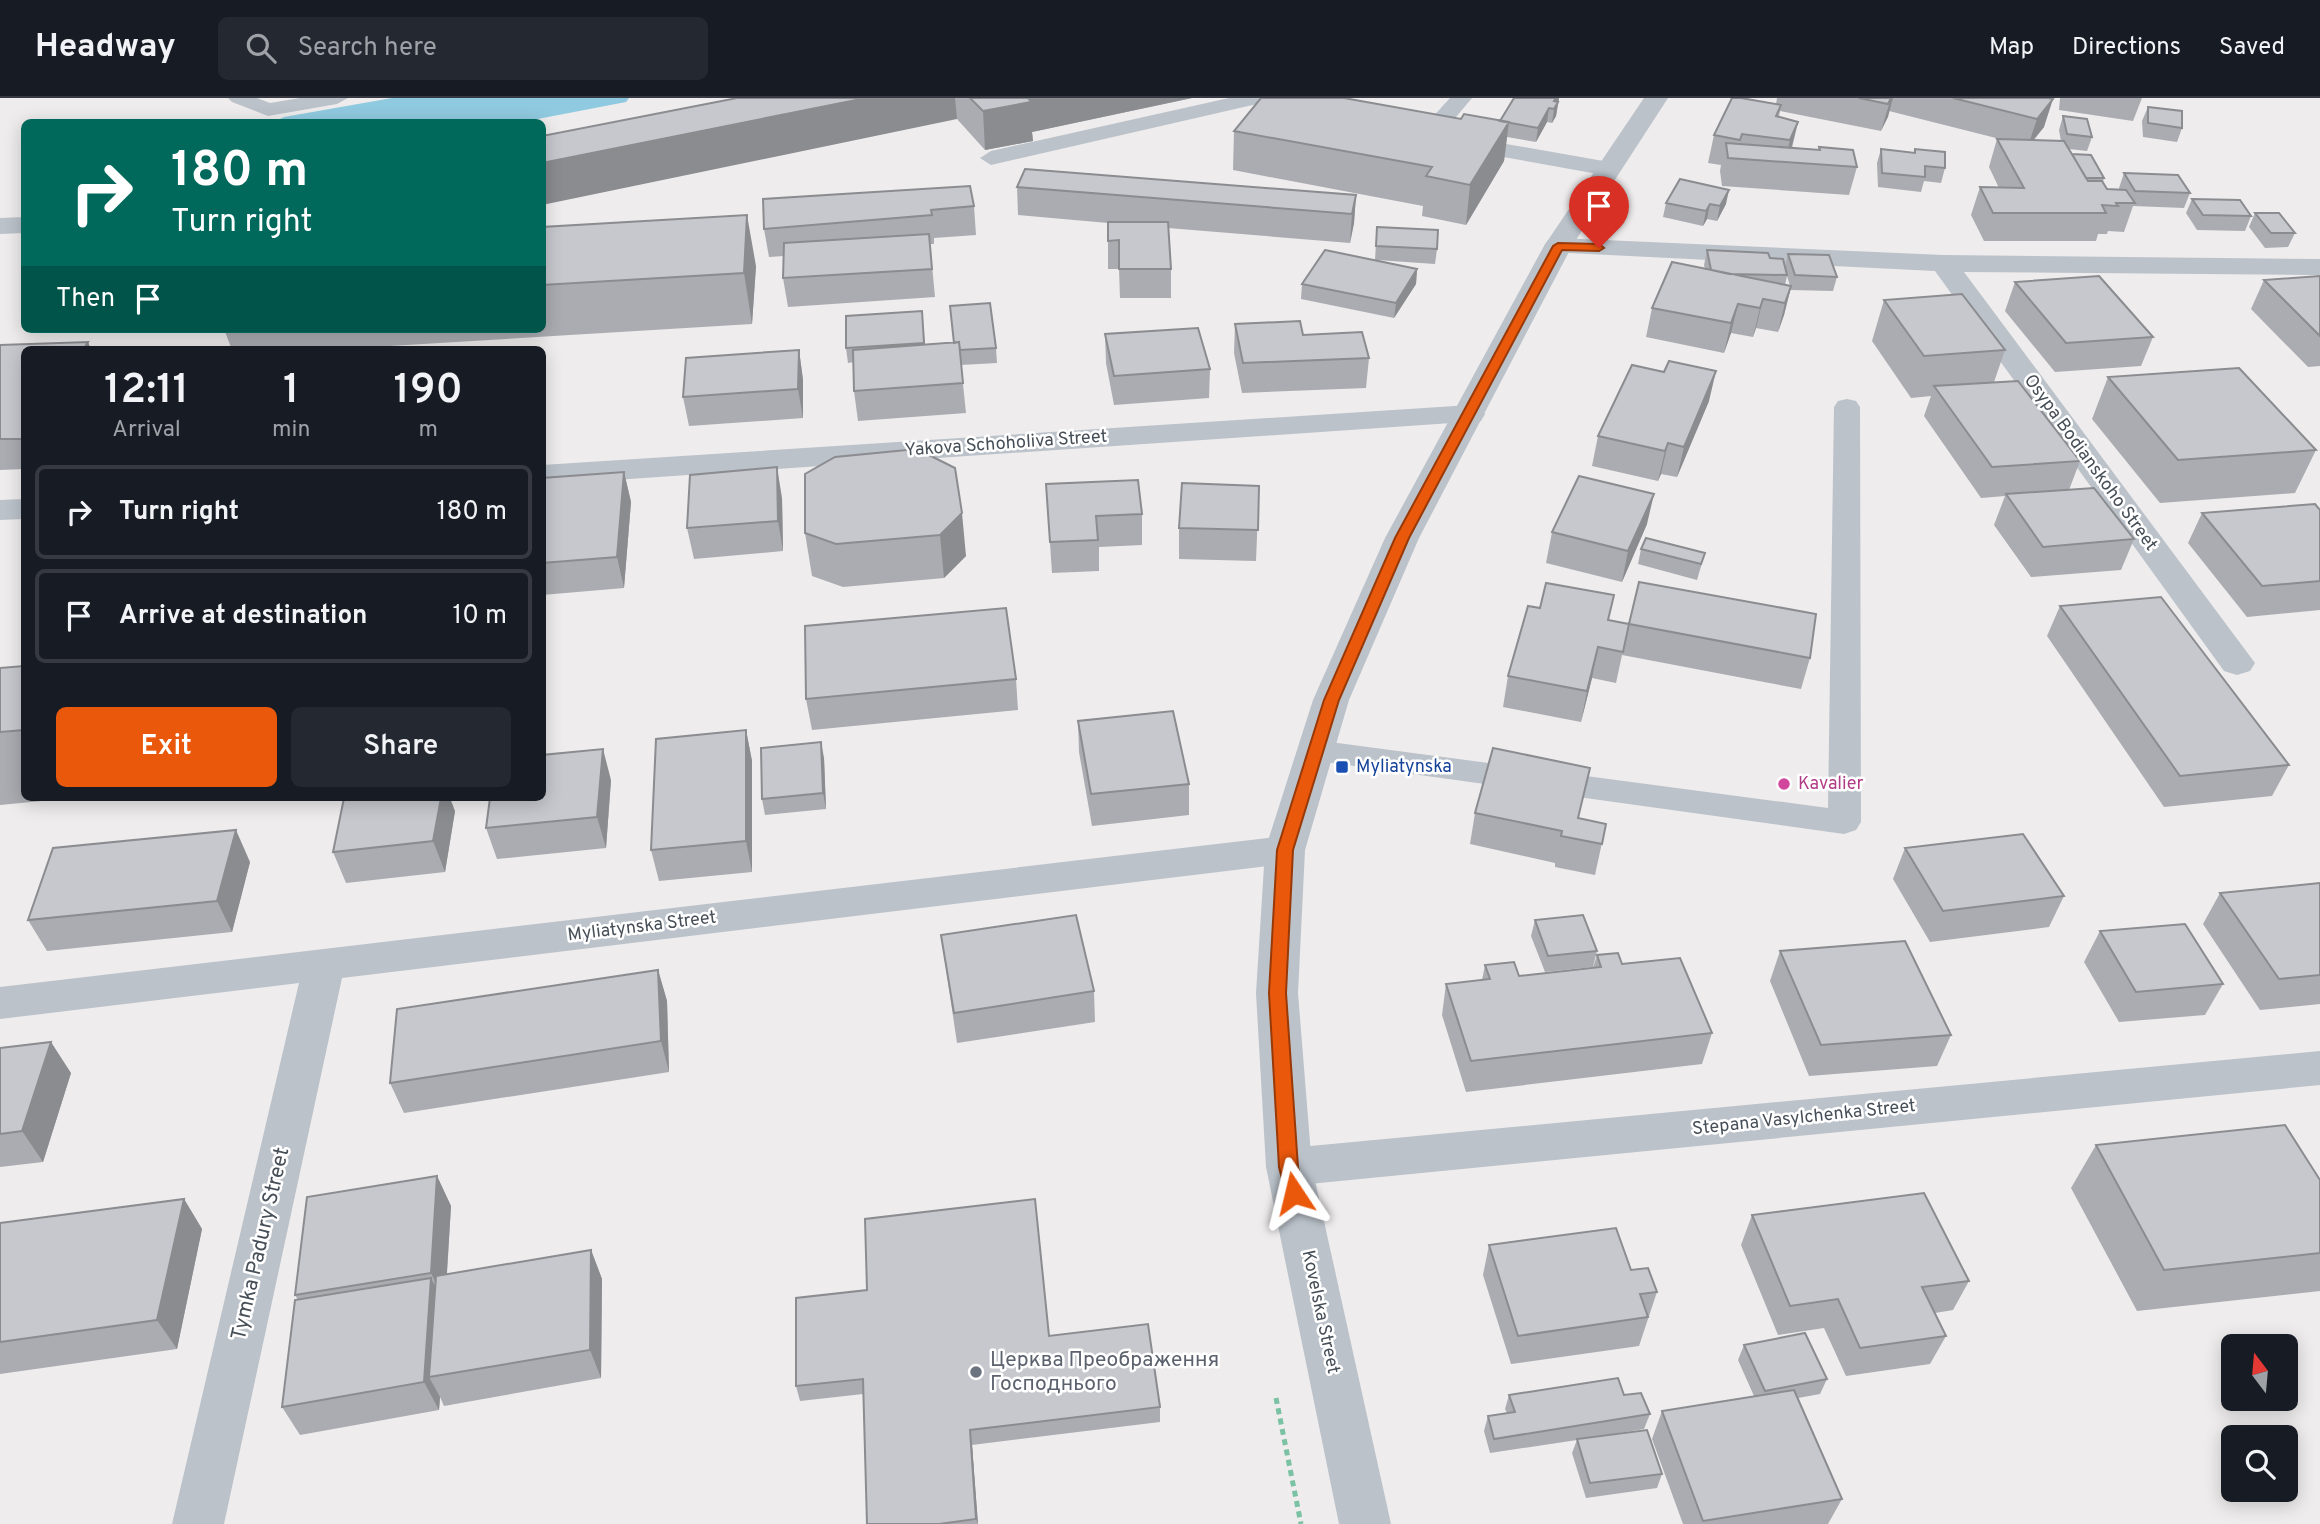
<!DOCTYPE html>
<meta charset="utf-8">
<style>
body{margin:0;font-family:Overpass,sans-serif;background:#242831;color:#f1f3f6;height:100vh;display:flex;flex-direction:column;font-size:26px;white-space:nowrap}
*{box-sizing:border-box;margin:0}
p{font-size:23px;color:#9ea1a6}
.icon{flex:none;width:38px;height:38px;fill:none;stroke:currentColor;stroke-width:2;stroke-linecap:round;stroke-linejoin:round}
.map{position:relative;flex:1;overflow:hidden}
.panel{position:absolute;left:21px;top:248px;width:525px;height:455px;display:flex;flex-direction:column;background:#171b24;border-radius:10px;box-shadow:0 4px 18px #0003}
.panel>*{flex:none}
.guide{position:absolute;left:21px;top:21px;width:525px;height:214px;border-radius:10px;box-shadow:0 4px 18px #0003;background:#00695c;color:#fff;overflow:hidden}
.needle{width:46px;rotate:344deg}
.controls{position:absolute;left:2221px;top:1236px;display:grid;gap:14px}
.controls a{display:grid;place-items:center;width:77px;height:77px;border-radius:10px;background:#171b24;box-shadow:0 4px 18px #0003;font-size:35px}
.pin{position:absolute;display:grid;place-items:center;width:60px;height:60px;color:#fff;margin:-72px -30px;border-radius:50% 50% 50% 0;rotate:-45deg;box-shadow:0 0 7px #0007}
.pin .icon{rotate:45deg}
.me{position:absolute;width:77px;margin:-38px;rotate:350deg;stroke-linejoin:round;filter:drop-shadow(0 0 5px #0008)}
.turn{display:flex;align-items:center;gap:24px;height:147px;padding:0 35px;font-size:32px}
.turn .icon{width:91px;height:91px;stroke-width:2.5}
.turn b{display:block;font-size:49px;line-height:60px}
.then{display:flex;align-items:center;height:66px;padding:0 35px;background:#0003;gap:14px;font-size:26px}
.eta{display:flex;justify-content:space-evenly;align-items:center;height:119px;text-align:center}
.eta b{font-size:42px;font-weight:600;line-height:49px}
.cta{display:flex;gap:14px;margin-top:auto;padding:14px 35px}
.cta a{flex:1;height:80px;border-radius:10px;background:#ea580c;color:#fff;font-size:28px;font-weight:600;line-height:80px;text-align:center}
.cta a+a{background:#242831;color:#f1f3f6}
ul{padding:0;list-style:none}
li{display:flex;align-items:center;gap:21px;height:94px;margin:0 14px 10px;padding:0 21px;border:4px solid #363941;border-radius:10px}
li div{flex:1}
li b{display:block;font-size:26px}
li em{font-style:normal}
header{display:flex;align-items:center;gap:42px;box-sizing:border-box;height:98px;padding:0 35px;background:#171b24;border-bottom:2px solid #363941}
header strong{font-size:33px}
nav{display:flex;gap:38px;margin-inline-start:auto;font-size:24px}
.search{width:490px;height:63px;background:#242831;display:flex;align-items:center;gap:18px;box-sizing:border-box;padding:0 24px;border-radius:10px;color:#9ea1a6;font-size:26px}
.map>svg:first-child{display:block}
</style>
<header>
<strong>Headway</strong>
<div class="search"><svg class="icon" aria-label="search" viewBox="0 0 24 24"><circle cx="10" cy="10" r="6"/><path d="M15 15l6 6"/></svg>Search here</div>
<nav><a>Map</a><a>Directions</a><a>Saved</a></nav>
</header>
<div class="map">
<svg width="2320" height="1426" viewBox="0 0 2320 1426">
<rect width="100%" height="100%" fill="#eeecec"/>
<path fill="#90cae0" d="M392,0H629L626,4L522,24H274L284,19Z"/>
<g fill="none" stroke-linecap="round" stroke-linejoin="round">
<path stroke="#7ac2a3" stroke-width="5" stroke-dasharray="6 4.5" stroke-linecap="butt" d="M1276,1300L1301,1426"/>
<path fill="#bbc2ca" fill-rule="evenodd" d="M228,0H257L270,5L300,0H348L337,6L268,18L232,4Z
M1229,0H1268L1257,6L991,67L980,60L991,53Z
M1450,0H1472L1435,44H1419L1416,39L1419,34Z
M1461,38L1609,64L1620,71L1609,78L1453,50L1450,45Z
M1847,301L1856,303L1860,309L1861,724L1856,732L1844,736L1304,661L1299,653L1304,645L1315,642L1828,710L1834,309L1838,303Z"/>
<path fill="#bbc2ca" fill-rule="evenodd" d="M24,119V135L0,136V120Z
M1558,140L1943,157L2320,161V177L1964,174L2255,565L2250,573L2237,577L2224,573L1935,173L1548,154L1544,148L1548,142Z
M1470,307L1481,309L1485,316L1481,323L542,387V367Z
M24,401V421L0,422V402Z
M1285,738L1299,742L1305,752L1299,762L1285,766L342,880L224,1426H172L299,885L0,921V889Z
M2320,953V987L1289,1088L1273,1082L1266,1069L1273,1056L1289,1050Z"/>
<path fill="#bbc2ca" fill-rule="evenodd" d="M1644,0H1668L1572,148L1419,440L1349,602L1305,752L1298,895L1312,1069L1391,1426H1339L1266,1069L1256,895L1265,752L1313,602L1385,440L1544,148Z"/>
</g>
<path fill="#abacb1" fill-rule="evenodd" d="M737,0H1192L1032,34L1033,43L985,52L957,21Z
M1514,0H1559L1556,18L1552,25L1547,24L1536,44L1507,39L1504,63L1466,127L1422,118L1423,108L1233,72L1234,33L1461,21L1500,23Z
M1777,0H2048L2044,29L2034,42L2061,43L2059,32L2063,18L2092,39L2087,53L2069,51L2072,56L2104,80L2103,84L2107,91L2120,92L2119,90L2124,75L2190,95L2184,110L2133,108L2124,134L2108,133L2107,136H2098L2096,143H1984L1971,117L1980,89L1999,90L1989,69L1997,41H2000L1889,13L1881,33L1780,13L1779,19L1798,24L1792,50L1818,52L1819,49L1857,69L1849,97L1722,88L1720,73L1721,67L1708,65L1714,37L1776,6Z
M2060,0H2142L2133,23L2059,12Z
M2148,9L2182,30L2177,44L2143,39L2142,23Z
M1881,51L1914,55L1915,51L1945,70L1941,85L1924,83L1921,94L1878,89L1877,65Z
M1017,89L1356,97L1354,125L1350,145L1168,130L1171,171V200H1120L1119,171H1108V125L1018,117Z
M763,101L974,108L976,137L934,140V146H930L935,199L788,209L783,180L784,158L769,159L764,131Z
M2192,101L2251,118L2245,133L2197,132L2186,115Z
M1666,105L1726,106L1717,123L1707,121L1703,128L1663,119Z
M2255,115L2295,135L2288,149L2265,150L2249,129Z
M542,129L756,168L752,226L324,252H232L224,231H542Z
M1377,129L1437,151L1435,166L1377,162L1417,171L1416,186L1394,220L1301,201L1302,186L1375,162Z
M1707,152L1770,160L1785,168L1788,156L1837,179L1833,193L1791,192V190L1784,217L1778,234L1756,230L1753,239L1731,235L1724,255L1646,239L1652,210L1705,171L1704,167ZM1787,178L1790,188L1785,187Z
M2320,178V268L2308,269L2251,211L2264,182Z
M2015,184L2153,239L2141,268L2055,274L2005,213Z
M1884,202L2005,252L1994,284L2080,363L2069,392L2134,441L2121,472L2031,479L1994,427L2005,398L1981,400L1924,318L1931,298L1911,300L1872,243Z
M922,213L925,247L996,250L997,265L961,267L966,315L858,323L854,293V264L848,265L846,250Z
M1235,226L1303,237L1369,260L1366,290L1242,295L1234,255Z
M1105,236L1210,271L1209,300L1114,307L1106,265Z
M88,244L91,252H24V371L0,372V247Z
M799,252L803,282V320L689,328L683,299Z
M2108,279L2316,352L2295,395L2160,405L2092,321Z
M1709,303L1677,379L1661,376L1658,383L1592,368L1598,338Z
M917,351L966,458L944,480L843,489L812,478L805,435Z
M624,374L631,404L624,490L542,497V380Z
M1046,386L1142,416V447L1099,449V473L1052,475Z
M1259,388L1256,463L1179,461V430Z
M782,400L783,453L694,461L687,430Z
M2320,412V512L2247,519L2188,445L2202,415Z
M1647,426L1622,484L1546,465L1552,434Z
M1641,451L1705,455L1697,482L1638,466Z
M1614,497L1608,522L1810,560L1801,591L1622,557L1616,585L1592,580L1581,624L1503,609L1508,578L1540,510Z
M2060,508L2289,667L2272,698L2164,709L2047,538Z
M24,568V700H73L0,707V570Z
M1016,581L1018,612L812,632L806,601Z
M1078,623L1189,686V717L1092,728L1079,654Z
M746,632L752,663V774L659,783L651,752Z
M824,660L826,711L765,717L762,701Z
M611,682L606,750L497,761L486,730Z
M455,713L445,774L346,785L333,754Z
M1475,715L1579,720L1606,726L1595,777L1555,769V765L1470,746Z
M1905,750L2064,798L2049,829L1930,844L1893,781Z
M250,764L232,834L47,853L28,822Z
M2320,785V906L2260,912L2203,826L2220,795Z
M1535,822L1597,853L1593,869L1545,874L1531,838Z
M2100,833L2223,886L2205,917L2119,924L2084,864Z
M941,837L1094,893L1095,924L957,945Z
M1780,853L1951,937L1937,968L1809,978L1770,883Z
M1597,857L1622,866L1712,935L1702,966L1466,994L1442,917L1446,886L1482,882L1485,867L1519,878L1593,870Z
M658,872L667,903L669,974L404,1015L390,985Z
M0,950L71,975L43,1064L0,1069Z
M2096,1047L2320,1082V1193L2137,1213L2071,1090Z
M437,1078L451,1108L447,1176L591,1152L602,1181L601,1280L444,1308L440,1299L439,1312L300,1337L282,1309L298,1202L295,1197Z
M184,1101L202,1131L177,1251L0,1276V1125Z
M1752,1117L1969,1183L1953,1212L1935,1215L1946,1238L1930,1266L1846,1278L1824,1230L1778,1237L1741,1147Z
M1489,1147L1631,1172L1657,1194L1639,1248L1511,1266L1483,1177Z
M1049,1238L1160,1309V1324L972,1347L978,1426H867L863,1296L800,1303L796,1288Z
M1744,1247L1827,1281L1820,1296L1798,1300L1842,1401L1828,1426H1683L1652,1341L1662,1313L1754,1298L1738,1262Z
M1509,1297H1624L1650,1316L1644,1331L1601,1338L1662,1376L1657,1390L1586,1400L1572,1355L1577,1342L1490,1355L1484,1333L1488,1318L1507,1315L1505,1311Z"/>
<path fill="#8b8c90" d="M866,0H955L957,21L542,107V65Z
M1025,0H1192L1032,34L1033,43L985,52L983,13Z
M1556,0H1559L1556,18L1552,25L1554,11V3Z
M1891,0H1893L1888,19L1881,33Z
M2053,1L2044,29L2028,48L2037,21Z
M1549,10L1547,24L1536,44L1538,30Z
M1509,24L1504,63L1466,127L1470,87Z
M1798,24L1791,51L1785,64L1790,42Z
M1729,92L1726,106L1717,123L1720,108Z
M1356,97L1354,125L1350,145L1352,116Z
M1710,106L1707,121L1703,128L1706,113Z
M747,117L756,168L752,226L744,175Z
M1417,171L1416,186L1394,220L1396,205Z
M1791,188L1784,217L1778,234L1785,205Z
M1763,201L1756,230L1753,239L1760,210Z
M1738,206L1731,235L1724,255L1731,225Z
M88,244L91,252H83Z
M799,252L803,282V320L798,291Z
M1716,273L1709,303L1677,379L1684,349Z
M1668,345L1661,376L1658,383L1665,353Z
M777,369L782,400L783,453L778,423Z
M624,374L631,404L624,490L617,459Z
M1654,396L1647,426L1622,484L1628,453Z
M962,415L966,458L944,480L940,437Z
M1598,549L1592,580L1581,624L1587,593Z
M746,632L752,663V774L746,743Z
M821,644L824,660L826,711L823,695Z
M603,651L611,682L606,750L597,719Z
M441,700H450L455,713L445,774L433,743Z
M236,732L250,764L232,834L217,803Z
M658,872L667,903L669,974L661,943Z
M51,944L71,975L43,1064L22,1033Z
M437,1078L451,1108L445,1204L431,1175Z
M184,1101L202,1131L177,1251L157,1222Z
M591,1152L602,1181L601,1280L590,1252Z
M431,1180L445,1209L429,1279L440,1299L439,1312L424,1284Z
M970,1332L972,1347L978,1426L976,1421Z"/>
<path fill="#c7c8ce" stroke="#8b8c90" stroke-width="2" d="M737,0H866L542,65V38Z
M970,0H1028L1031,4L983,13Z
M1261,0H1344L1461,21L1464,16L1509,24L1470,87L1426,78L1432,69L1234,33Z
M1514,0H1556L1554,3L1558,4L1554,11L1549,10L1538,30L1500,23Z
M1732,0H1741L1781,7L1776,18L1798,24L1790,42L1742,36L1740,42L1714,37Z
M1859,0H1891L1888,6Z
M1953,0H2048L2053,1L2037,21Z
M2148,9L2182,13V30L2148,25Z
M2063,18L2087,21L2092,39L2067,36Z
M1997,41L2064,43L2088,83H2102L2107,91L2126,92L2135,105H2116L2118,108L2102,107L2106,115H1993L1980,89L2024,90Z
M1726,45L1820,52L1819,49L1853,52L1857,69L1728,60Z
M1881,51L1915,55V51L1945,54V70L1925,68V79L1882,75Z
M2072,56L2091,57L2104,80H2086Z
M1025,71L1356,97L1352,116L1017,89Z
M2124,75L2178,77L2190,95L2135,93Z
M1680,81L1729,92L1720,108L1710,106L1706,113L1666,105Z
M970,88L974,108L931,112L932,117L764,131L763,101Z
M2192,101L2240,102L2251,118L2203,117Z
M2255,115H2279L2295,135H2271Z
M747,117L744,175L542,187V129Z
M1108,124H1168L1171,171H1119V142L1108,143Z
M1377,129L1438,132L1437,151L1376,148Z
M929,136L932,171L783,180L784,145Z
M1325,152L1417,171L1396,205L1302,186Z
M1707,152L1768,155L1770,160L1783,161L1787,177L1729,176L1711,172Z
M1788,156L1829,157L1837,179L1795,177Z
M1672,164L1791,188L1785,205L1763,201L1760,210L1738,206L1731,225L1652,210Z
M2099,178L2153,239L2066,245L2015,184Z
M2320,178V238L2264,182Z
M1962,196L2005,252L1924,258L1884,202Z
M990,205L996,250L960,252L959,244L954,245L950,208Z
M922,213L924,245L846,250V218Z
M1300,223L1303,237L1362,234L1369,260L1243,265L1235,226Z
M1198,230L1210,271L1114,278L1105,236Z
M88,244L83,252H24V341H0V247Z
M959,244L963,285L854,293L853,252Z
M799,252L798,291L683,299L686,260Z
M1669,263L1716,273L1684,349L1668,345L1665,353L1598,338L1632,267L1664,274Z
M2239,270L2316,352L2178,362L2108,279Z
M2018,283L2080,363L1992,369L1934,288Z
M917,351L955,370L962,415L940,437L836,446L805,435V376L835,359Z
M777,369L778,423L687,430L690,377Z
M624,374L617,459L542,465V380Z
M1579,378L1654,396L1628,453L1552,434Z
M1138,382L1142,416L1096,418L1098,442L1050,444L1046,386Z
M1182,385L1259,388L1258,432L1179,430Z
M2094,390L2134,441L2043,449L2006,396Z
M2315,406L2320,412V483L2262,488L2202,415Z
M1646,440L1705,455L1701,466L1641,451Z
M1639,484L1816,516L1810,560L1629,526L1623,554L1598,549L1587,593L1508,578L1528,508L1540,510L1546,485L1614,497L1608,522L1629,526Z
M2161,499L2289,667L2180,678L2060,508Z
M1006,510L1016,581L806,601L805,528Z
M24,568V632L0,634V570Z
M1173,613L1189,686L1091,696L1078,623Z
M746,632V743L651,752L656,641Z
M821,644L823,695L762,701L761,650Z
M1493,650L1590,670L1578,720L1606,726L1602,746L1561,738L1562,733L1475,715Z
M603,651L597,719L486,730L490,700H542V657Z
M344,700H441L433,743L333,754Z
M236,732L217,803L28,822L53,750Z
M2023,736L2064,798L1943,813L1905,750Z
M2320,785V877L2279,881L2220,795Z
M1076,817L1094,893L954,915L941,837Z
M1583,817L1597,853L1548,858L1535,822Z
M2185,826L2223,886L2136,894L2100,833Z
M1905,843L1951,937L1821,947L1780,853Z
M1618,855L1622,866L1680,860L1712,935L1471,963L1446,886L1490,881L1485,867L1514,864L1519,878L1601,869L1597,857Z
M658,872L661,943L390,985L397,911Z
M51,944L22,1033L0,1036V950Z
M2285,1027L2320,1082V1155L2164,1172L2096,1047Z
M437,1078L431,1175L295,1197L307,1099Z
M1924,1095L1969,1183L1922,1189L1946,1238L1860,1250L1838,1201L1790,1208L1752,1117Z
M184,1101L157,1222L0,1244V1125Z
M1035,1101L1049,1238L1148,1226L1160,1309L970,1332L976,1421L939,1426H867L863,1281L796,1288V1200L867,1192L865,1121Z
M1616,1130L1631,1172L1648,1170L1657,1194L1640,1196L1648,1219L1518,1238L1489,1147Z
M591,1152L590,1252L429,1279L436,1178Z
M431,1180L424,1284L282,1309L295,1202Z
M1805,1235L1827,1281L1765,1293L1744,1247Z
M1618,1280L1624,1297L1641,1295L1650,1316L1494,1341L1488,1318L1515,1314L1509,1297Z
M1794,1292L1842,1401L1703,1423L1662,1313Z
M1647,1332L1662,1376L1590,1385L1577,1341Z"/>
<path fill="#ea580c" stroke="#983908" stroke-width="2" d="M1558,145L1599,146L1604,150L1599,153L1562,152L1409,440L1339,602L1293,752L1286,895L1298,1069L1303,1095L1301,1100H1287L1279,1069L1269,895L1277,752L1324,602L1395,440L1553,148Z"/>
<rect fill="#1a4fb4" stroke="#fff" stroke-width="2.5" x="1335" y="662" width="14" height="14" rx="3.5"/>
<circle fill="#d1479c" stroke="#fff" stroke-width="2.5" cx="1784" cy="686" r="7"/>
<circle fill="#6b7280" stroke="#fff" stroke-width="2.5" cx="976" cy="1274" r="7"/>
<g text-anchor="middle" dominant-baseline="central" stroke-width="5" stroke-linejoin="round" paint-order="stroke">
<g font-size="18" fill="#464e57" stroke="#fff">
<text transform="translate(1006 346) rotate(-4)">Yakova Schoholiva Street</text>
<text transform="translate(2090 365) rotate(54)">Osypa Bodianskoho Street</text>
<text transform="translate(642 829) rotate(-7)">Myliatynska Street</text>
<text transform="translate(1804 1020) rotate(-6)">Stepana Vasylchenka Street</text>
<text transform="translate(1320 1214) rotate(78)">Kovelska Street</text>
</g>
<g font-size="18" fill="#164399" stroke="#fff" text-anchor="start">
<text x="1356" y="669">Myliatynska</text>
</g>
<g font-size="18" fill="#b23c85" stroke="#fff" text-anchor="start">
<text x="1798" y="686">Kavalier</text>
</g>
<g font-size="21" fill="#464e57" stroke="#fff">
<text transform="translate(261 1146) rotate(-77)">Tymka Padury Street</text>
</g>
<g font-size="21" fill="#5b616d" stroke="#fff" text-anchor="start">
<text x="990" y="1262">Церква Преображення<tspan x="990" dy="24">Господнього</tspan></text>
</g>
</g>
</svg>
<div class="controls">
<a><svg class="needle" viewBox="-14 -14 28 28"><path d="M0-13l5 13h-10z" fill="#e53935"/><path d="M0 13l5-13h-10z" fill="#9ea1a6"/></svg></a>
<a><svg class="icon" aria-label="search" viewBox="0 0 24 24"><circle cx="10" cy="10" r="6"/><path d="M15 15l6 6"/></svg></a>
</div>
<div class="pin" style="left:1599px;top:150px;background:#d93025"><svg class="icon" aria-label="arrive" viewBox="0 0 24 24"><path d="M6 21V4h12l-3 4 3 4H6"/></svg></div>
<svg class="me" style="left:1294px;top:1095px" viewBox="-20 -20 40 40"><path d="M0-17L14 15 0 8-14 15z" fill="#ea580c" stroke="#fff" stroke-width="4"/></svg>
<div class="guide">
<div class="turn"><svg class="icon" aria-label="right" viewBox="0 0 24 24"><path d="M7 20v-9h11M14 6l5 5-5 5"/></svg><div><b>180 m</b>Turn right</div></div>
<div class="then">Then<svg class="icon" aria-label="arrive" viewBox="0 0 24 24"><path d="M6 21V4h12l-3 4 3 4H6"/></svg></div>
</div>
<section class="panel">
<div class="eta">
<div><b>12:11</b><p>Arrival</p></div>
<div><b>1</b><p>min</p></div>
<div><b>190</b><p>m</p></div>
</div>
<ul>
<li><svg class="icon" aria-label="right" viewBox="0 0 24 24"><path d="M7 20v-9h11M14 6l5 5-5 5"/></svg><div><b>Turn right</b></div><em>180 m</em></li>
<li><svg class="icon" aria-label="arrive" viewBox="0 0 24 24"><path d="M6 21V4h12l-3 4 3 4H6"/></svg><div><b>Arrive at destination</b></div><em>10 m</em></li>
</ul>
<div class="cta"><a>Exit</a><a>Share</a></div>
</section>
</div>
